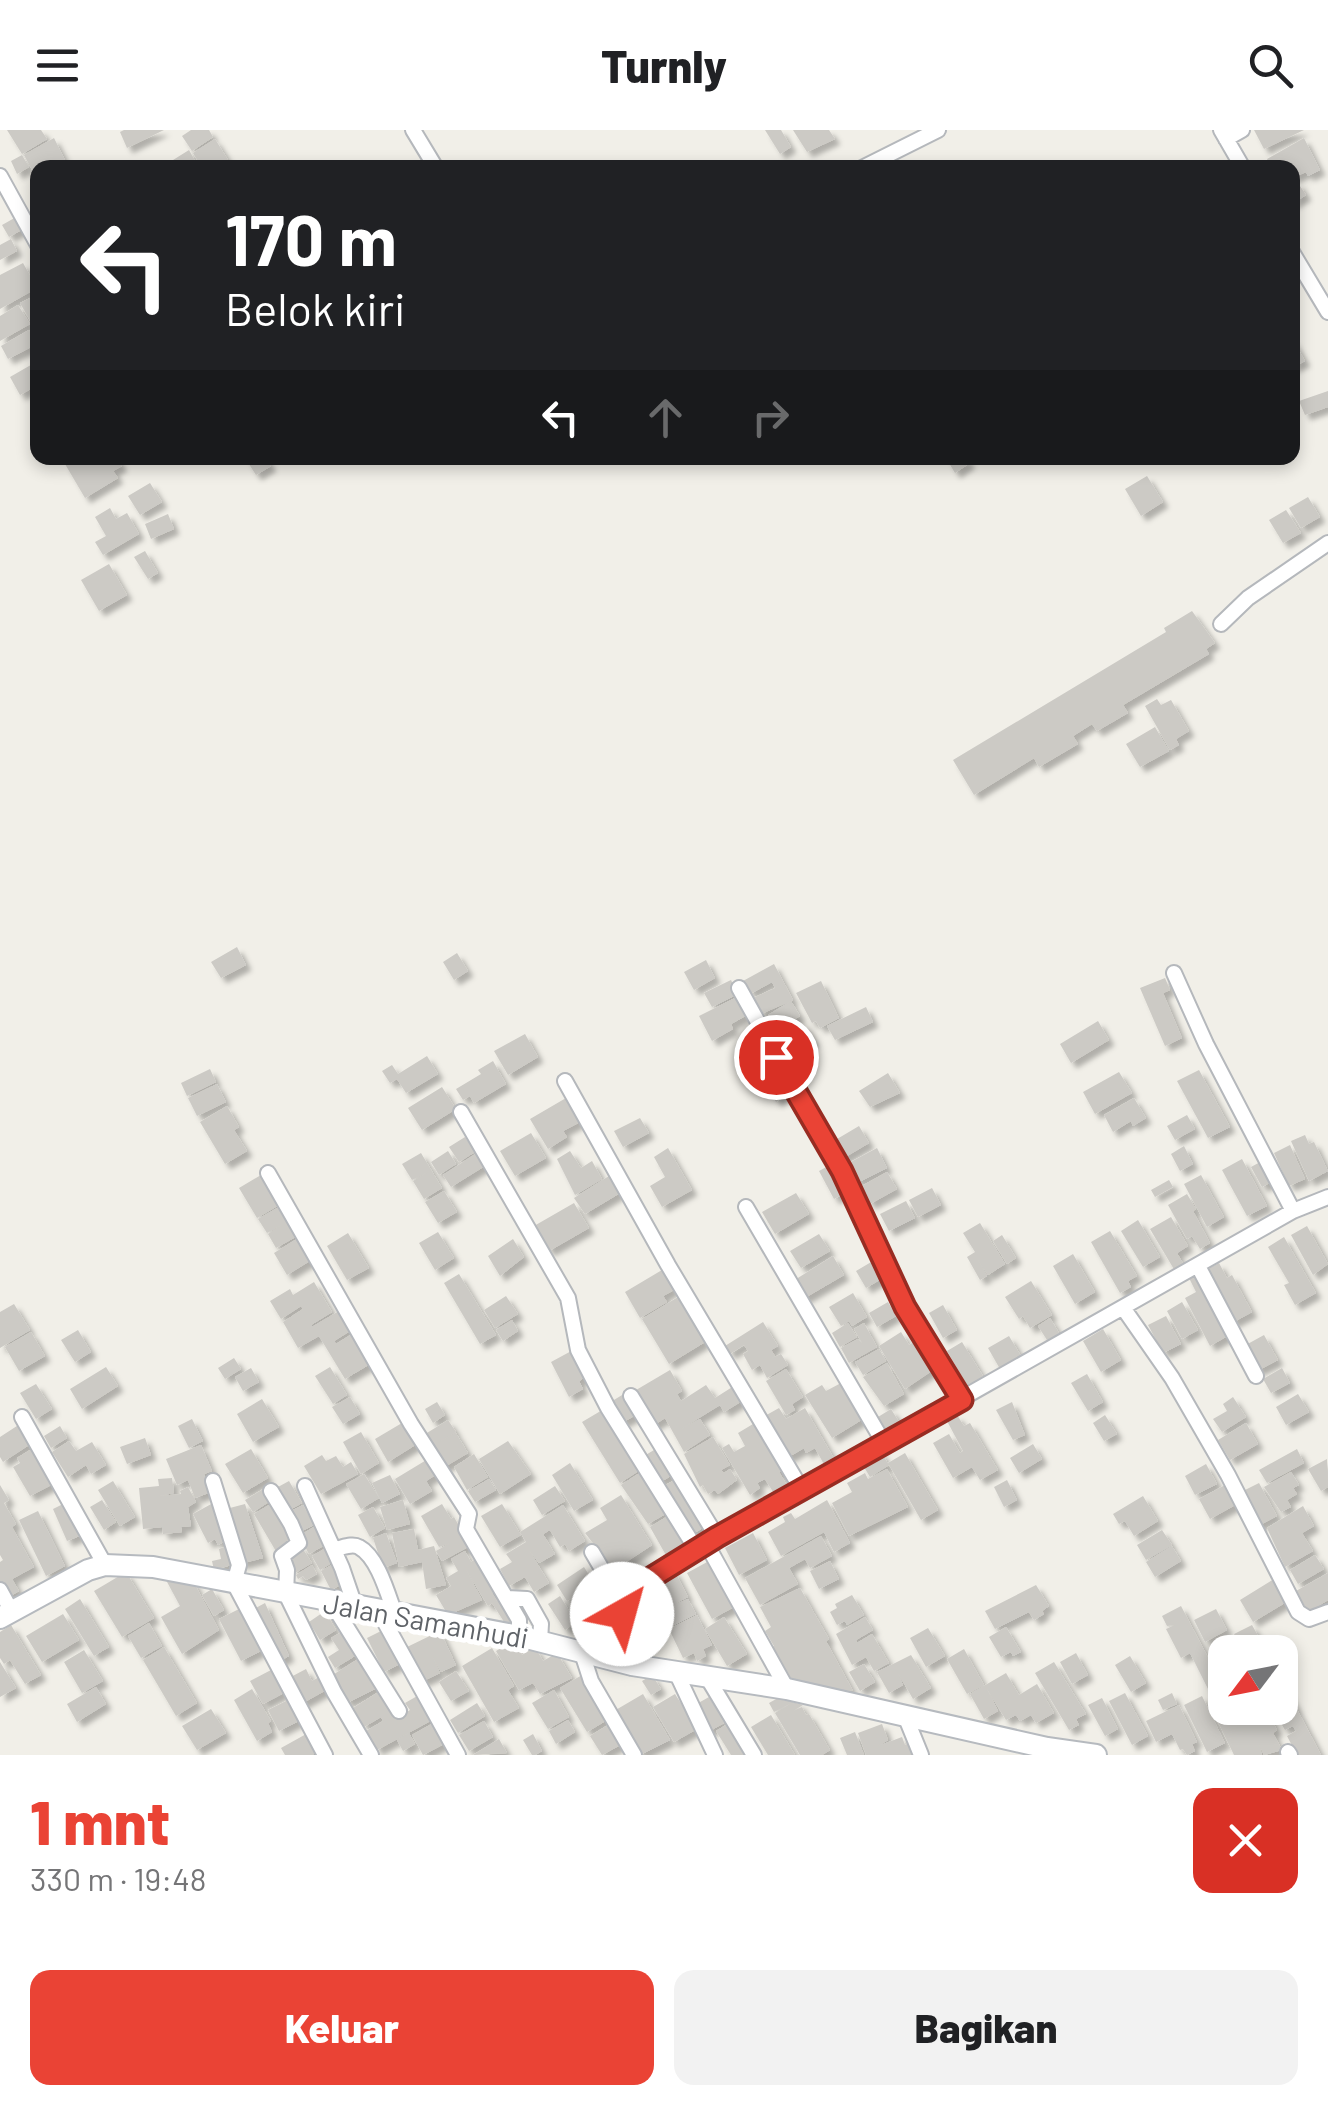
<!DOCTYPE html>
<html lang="id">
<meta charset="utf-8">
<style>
body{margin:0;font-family:Barlow,sans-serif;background:#f2f2f2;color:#202124;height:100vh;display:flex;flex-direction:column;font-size:38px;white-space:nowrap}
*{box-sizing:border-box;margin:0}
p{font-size:32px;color:#757577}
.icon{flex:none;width:55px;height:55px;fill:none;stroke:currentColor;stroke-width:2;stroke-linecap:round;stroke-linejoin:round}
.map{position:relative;height:1625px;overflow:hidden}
.sheet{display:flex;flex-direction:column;background:#fff;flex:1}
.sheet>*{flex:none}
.top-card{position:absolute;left:30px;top:30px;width:1270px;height:305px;border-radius:20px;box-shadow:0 5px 15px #0003;background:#202124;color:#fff;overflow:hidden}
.needle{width:65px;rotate:238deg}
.fabs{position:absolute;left:1208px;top:1505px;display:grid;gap:20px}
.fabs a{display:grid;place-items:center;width:90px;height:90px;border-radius:20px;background:#fff;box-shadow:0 5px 15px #0003;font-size:50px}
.pin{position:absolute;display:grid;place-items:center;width:85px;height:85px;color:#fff;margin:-42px;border:5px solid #fff;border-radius:50%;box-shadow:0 2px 10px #0007}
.me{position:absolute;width:110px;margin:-55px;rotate:38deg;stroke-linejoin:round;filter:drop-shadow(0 0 8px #0008)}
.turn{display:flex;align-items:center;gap:35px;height:210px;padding:0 30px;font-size:45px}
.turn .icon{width:130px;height:130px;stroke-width:2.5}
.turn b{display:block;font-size:70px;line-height:85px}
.lanes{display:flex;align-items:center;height:95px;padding:0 30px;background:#0003;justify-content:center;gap:50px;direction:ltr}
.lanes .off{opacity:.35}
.round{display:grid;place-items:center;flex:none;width:105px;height:105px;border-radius:20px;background:#f2f2f2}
.summary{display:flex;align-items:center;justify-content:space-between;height:170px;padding:0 30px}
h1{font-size:60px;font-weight:800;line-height:75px;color:#ea4335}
.primary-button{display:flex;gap:20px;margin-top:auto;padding:20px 30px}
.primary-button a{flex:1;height:115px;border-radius:20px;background:#ea4335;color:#fff;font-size:40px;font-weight:800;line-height:115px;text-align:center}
.primary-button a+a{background:#f2f2f2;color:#202124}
header{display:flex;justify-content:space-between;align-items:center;height:130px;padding:0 30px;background:#fff;font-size:45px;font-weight:800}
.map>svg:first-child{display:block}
</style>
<header><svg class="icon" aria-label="menu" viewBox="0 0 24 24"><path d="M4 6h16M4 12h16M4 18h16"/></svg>Turnly<svg class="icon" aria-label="search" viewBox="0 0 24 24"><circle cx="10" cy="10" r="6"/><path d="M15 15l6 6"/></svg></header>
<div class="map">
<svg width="1328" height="1625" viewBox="0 0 1328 1625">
<defs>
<filter id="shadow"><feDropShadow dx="5.5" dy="5.5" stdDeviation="2.5" flood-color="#0004"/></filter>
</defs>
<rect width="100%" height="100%" fill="#f1efe8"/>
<path fill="#cccac5" filter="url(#shadow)" d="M7,0H41L47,9L22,24Z
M124,0H164L127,18L120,2Z
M191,0H209L213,7L192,21L182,6Z
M765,0H781L791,17L780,24Z
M793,0H829L835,9L807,22Z
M1254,0H1304L1264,19Z
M54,8L65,30L54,36L51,30L32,40L24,25Z
M1304,8L1320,40L1308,46L1306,42L1292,48V38H1271L1267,29Z
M215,9L233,38H202L193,23Z
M189,20L198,36L177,38L173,30Z
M22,25L29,37L17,44L11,31Z
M1298,53L1306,65L1292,74V57Z
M18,86L25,98L9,107L2,95Z
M11,109L17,121L0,130V115Z
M23,133L37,158L0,179V145Z
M38,164V191L32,194L20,173Z
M18,175L30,194L0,211V186Z
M29,200L37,214L8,229L1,216Z
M1292,208L1305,231L1292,238Z
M36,232L38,255L20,265L10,247Z
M1328,261V277L1305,285L1299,271Z
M76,328H117L122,336L113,341L118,348L85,368L65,334Z
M245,328H266L271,336L256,345Z
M946,328H966L970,333L955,343Z
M1147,346L1163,372L1141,386L1125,359Z
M150,353L162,372L140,385L128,366Z
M1308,367L1320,387L1301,398L1289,378Z
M110,378L116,389L127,383L139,404L103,425L95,412L106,406L95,387Z
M1286,380L1301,403L1283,413L1269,390Z
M168,384L174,399L151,409L145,394Z
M145,421L158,443L148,449L134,427Z
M109,434L127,465L99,481L81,450Z
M1192,481L1215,513L1206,519L1209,524L1123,575L1128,583L1097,601L1092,594L1073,606L1078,614L1039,637L1034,628L974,665L953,630L1166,502L1164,498Z
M1157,569L1161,575L1171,570L1189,601L1176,609L1179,615L1170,620L1145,576Z
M1155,597L1169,621L1140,637L1126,614Z
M237,817L246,835L221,848L211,832Z
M457,823L468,841L454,850L443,832Z
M706,830L715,848L694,860L684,842Z
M774,834L793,870L761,884L753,868L775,858L772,852L750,864L743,851Z
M1165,848L1170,860L1163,863L1182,908L1165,916L1140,858Z
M731,850L738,864L712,877L704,863Z
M821,851L839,888L820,898L816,891L812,893L796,863Z
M737,867L747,885L731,894L733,899L712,911L699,886Z
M791,871L800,886L777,900L768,885Z
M866,877L873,892L835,910L827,896Z
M1098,891L1109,910L1071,933L1060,914Z
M804,895L814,911L796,922L786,906Z
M525,904L538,927L508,945L494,921Z
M427,926L438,944L406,963L397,949L390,953L382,941L392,935L398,944Z
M493,931L506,954L474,973L470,966L463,970L456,959L481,944L478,940Z
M210,939L216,952L187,966L181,953Z
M778,939L791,962L776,972L762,949Z
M1199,940L1230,997L1208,1008L1177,951Z
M1119,942L1132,963L1095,984L1083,962Z
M888,943L900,963L870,977L859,961Z
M217,954L226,972L197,986L188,968Z
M442,957L456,979L422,1000L408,978Z
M566,968L580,992L563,1001L567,1007L548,1019L530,989Z
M1134,968L1146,988L1133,996L1131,991L1113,1002L1104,985Z
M227,976L239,997L234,1000L247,1021L225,1034L200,992Z
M1187,985L1195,999L1175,1010L1167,996Z
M640,988L649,1003L623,1017L614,1001Z
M859,996L869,1013L842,1029L832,1012Z
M531,1003L546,1028L515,1046L500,1021Z
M1305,1005L1309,1014L1314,1012L1328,1041L1309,1051L1291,1011Z
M465,1007L475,1022L459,1032L449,1017Z
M1290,1015L1305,1049L1289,1056L1274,1023Z
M1184,1016L1193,1034L1180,1041L1171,1024Z
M668,1018L692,1060L662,1077L650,1056L665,1047L654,1027Z
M877,1018L887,1038L857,1053L847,1034Z
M448,1021L456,1034L439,1045L431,1032Z
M480,1021L488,1034L451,1057L443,1045Z
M570,1021L581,1038L592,1031L602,1049L575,1065L557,1029Z
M421,1023L442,1058L424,1069L413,1051L428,1042L412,1050L402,1034Z
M1242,1029L1267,1076L1247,1086L1222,1040Z
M1262,1031L1273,1051L1262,1057L1251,1037Z
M832,1034L847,1062L834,1069L819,1041Z
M887,1042L897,1059L870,1074L860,1057Z
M261,1045L279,1075L257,1088L239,1058Z
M1201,1045L1224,1087L1207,1097L1184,1054Z
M609,1046L620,1063L585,1084L574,1068Z
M1169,1050L1173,1057L1155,1067L1151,1060Z
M932,1058L941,1075L918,1087L909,1070Z
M444,1061L457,1082L438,1093L425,1072Z
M796,1063L809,1084L775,1104L762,1082Z
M1187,1064L1196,1079L1193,1081L1210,1113L1200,1119L1192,1106L1187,1109L1168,1075Z
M906,1071L915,1088L889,1101L880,1084Z
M574,1073L589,1098L549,1121L534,1096Z
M279,1077L283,1083L286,1081L299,1105L276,1118L268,1104L283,1094L267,1103L258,1089Z
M1171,1087L1188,1116L1177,1123L1184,1135L1175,1141L1150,1099Z
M1138,1090L1160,1127L1143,1137L1121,1101Z
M980,1093L1005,1134L988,1145L978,1130L987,1146L980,1150L967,1127L975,1122L963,1103Z
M1307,1096L1328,1134L1313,1145L1291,1105Z
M1110,1101L1137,1146L1128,1151L1131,1157L1120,1163L1091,1112Z
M438,1102L454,1128L435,1140L419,1113Z
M348,1103L369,1138L347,1150L327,1116Z
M819,1104L830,1121L801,1138L790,1121Z
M1002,1105L1016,1128L1007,1134L993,1111Z
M300,1107L313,1129L287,1145L274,1123Z
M1284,1107L1316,1163L1295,1175L1284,1155L1289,1153L1268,1117Z
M513,1109L524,1127L500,1146L488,1126Z
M1073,1124L1095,1162L1075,1174L1053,1136Z
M833,1126L844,1145L803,1169L793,1151Z
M878,1128L888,1145L866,1158L856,1141Z
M1219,1133L1227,1148L1232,1145L1252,1182L1232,1193L1204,1141Z
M662,1140L674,1160L663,1166L667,1172L640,1188L625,1162Z
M1198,1141L1231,1204L1210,1216L1185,1168L1196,1162L1188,1146Z
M459,1144L496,1205L480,1214L444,1153Z
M1031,1151L1052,1185L1030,1198L1023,1186L1019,1189L1005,1167Z
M314,1152L332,1182L311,1195L312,1197L339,1181L350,1201L334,1211L336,1214L352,1204L370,1234L345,1249L319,1206L298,1218L283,1192L303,1179L301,1176L281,1189L270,1171L290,1159L293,1165Z
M853,1163L867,1187L852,1196L849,1191L841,1196L829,1177Z
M506,1166L518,1184L495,1198L484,1180Z
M678,1167L705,1212L669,1234L642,1189Z
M888,1172L896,1186L877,1197L869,1183Z
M1182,1172L1198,1200L1182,1209L1167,1181Z
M14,1174L30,1200L0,1218V1182Z
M943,1175L957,1200L943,1208L929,1183Z
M1166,1186L1181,1214L1163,1223L1148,1195Z
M1050,1188L1059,1203L1047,1210L1038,1196Z
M512,1190L518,1201L503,1211L496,1200Z
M763,1192L778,1216L771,1220L775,1226L770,1229L781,1224L788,1235L767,1248L760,1235L752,1240L743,1224L748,1221L744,1215L730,1224L725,1216Z
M848,1193L857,1207L840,1217L832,1203Z
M864,1193L877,1217L849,1233L841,1218L858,1209L862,1213L854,1199Z
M1103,1199L1121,1230L1101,1242L1083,1211Z
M78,1200L91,1222L75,1232L61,1210Z
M31,1202L45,1226L19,1241L5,1217Z
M901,1202L909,1215L922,1207L939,1236L905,1259L879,1216Z
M1264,1205L1278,1230L1257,1241L1244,1216Z
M1009,1206L1021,1226L1000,1239L988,1218Z
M962,1212L983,1246L967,1255L947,1221Z
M575,1219L589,1245L579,1251L583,1259L569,1267L551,1232Z
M879,1219L886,1231L863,1245L855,1232Z
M234,1228L241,1239L225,1249L218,1238Z
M887,1233L904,1264L884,1276L863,1247Z
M106,1237L118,1256L82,1279L70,1259Z
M330,1237L347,1265L333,1274L315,1246Z
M251,1238L259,1252L243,1261L235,1247Z
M1282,1238L1290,1253L1271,1263L1263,1249Z
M786,1239L803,1267L792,1274L795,1280L786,1285L766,1251Z
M670,1240L682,1261L677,1264L681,1271L706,1255L715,1268L737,1254L747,1268L724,1282L720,1275L681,1299L700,1289L710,1305L684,1322L665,1288L651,1297L631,1263Z
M1087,1244L1103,1272L1088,1281L1071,1253Z
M841,1253L863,1289L832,1308L805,1265L822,1255L826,1261Z
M36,1254L52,1279L36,1289L20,1263Z
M627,1262L639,1283L622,1293L609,1273Z
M1298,1264L1309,1282L1286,1295L1276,1277Z
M350,1267L360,1284L343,1294L332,1277Z
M1233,1267L1246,1287L1222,1302L1213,1289L1227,1281L1223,1274Z
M262,1269L279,1297L253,1312L237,1284Z
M437,1272L445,1285L433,1293L425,1279Z
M1012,1272L1025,1305L1013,1310L996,1280Z
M779,1278L786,1289L805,1278L836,1332L826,1338L815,1318L806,1323L804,1318L787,1328L763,1287Z
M604,1279L640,1340L620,1353L582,1292Z
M891,1279L899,1292L885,1300L878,1287Z
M957,1285L964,1296L970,1293L998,1340L980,1350L972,1337L953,1348L933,1313L949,1304L960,1323L963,1321L947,1291Z
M1105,1285L1117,1304L1104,1311L1093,1293Z
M192,1289L203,1311L189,1318L178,1296Z
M407,1290L420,1312L388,1332L375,1309Z
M448,1290L456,1302L437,1313L456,1303L468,1323L441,1339L422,1306Z
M758,1291L786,1338L779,1342L788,1357L775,1365L765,1349L757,1353L760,1358L750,1365L722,1318L729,1314L734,1322L745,1316L738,1303Z
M1246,1293L1258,1314L1230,1330L1218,1310Z
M20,1294L32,1313L3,1332L0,1327V1307Z
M60,1296L67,1308L51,1318L44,1306Z
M361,1302L379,1333L361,1344L343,1312Z
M713,1307L730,1335L721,1340L724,1343L730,1339L737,1350L718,1364L715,1360L708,1364L703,1355L700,1357L684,1324Z
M145,1308L151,1325L127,1334L120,1317Z
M69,1311L76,1321L92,1312L106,1335L91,1344L86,1335L68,1347L52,1322Z
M508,1311L531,1344L500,1364L479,1329Z
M1033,1314L1042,1329L1019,1343L1010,1328Z
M201,1315L212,1341L204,1344L211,1362L195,1368L188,1350L177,1355L166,1329Z
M35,1317L57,1352L30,1366L13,1337L20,1333L17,1328Z
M659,1317L674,1344L659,1353L644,1326Z
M251,1319L268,1348L243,1363L225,1334Z
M1297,1319L1304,1333L1267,1353L1259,1340Z
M880,1321L889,1335L870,1347L861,1332Z
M905,1323L938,1380L921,1390L888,1333Z
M474,1324L488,1347L467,1360L454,1337Z
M322,1325L326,1331L336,1326L343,1337L351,1332L358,1344L321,1364L304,1336Z
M428,1329L437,1344L426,1351L432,1361L410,1374L395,1349Z
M1327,1329L1328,1357L1321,1361L1308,1339Z
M570,1333L593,1370L574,1381L552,1345Z
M1206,1334L1217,1354L1195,1365L1185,1346Z
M887,1339L908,1377L849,1406L832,1373L852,1362L847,1353L865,1343L868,1349Z
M641,1342L669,1382L648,1394L621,1355Z
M1291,1342L1299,1355L1293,1358L1297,1364L1287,1370L1291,1377L1281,1382L1264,1357Z
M364,1344L379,1368L361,1379L346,1354Z
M390,1345L400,1364L382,1373L372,1353Z
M172,1348L174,1363L159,1366L181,1364L180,1361L188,1357L196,1372L188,1377L191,1396L181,1397L182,1402L163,1404L162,1397L143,1399L139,1358L159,1356L158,1349Z
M678,1348L706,1396L691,1405L662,1357Z
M489,1349L496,1360L475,1372L468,1361Z
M1007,1350L1017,1370L1004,1377L994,1357Z
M113,1351L135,1387L120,1396L98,1360Z
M289,1351L302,1373L286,1382L279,1368L282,1366L278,1357Z
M1259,1353L1277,1386L1256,1397L1239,1363Z
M1227,1354L1237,1374L1210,1389L1199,1369Z
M0,1355L9,1370L4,1373L16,1394L12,1397L34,1437L12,1449L19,1461L7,1468L0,1456V1432L3,1430L0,1425Z
M555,1356L565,1371L542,1385L533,1370Z
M265,1358L272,1370L253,1382L245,1370Z
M621,1365L652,1415L614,1440L585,1403L607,1390L600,1378Z
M1143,1366L1158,1391L1134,1406L1125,1391L1119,1394L1113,1384Z
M102,1370L116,1392L104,1400L90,1377Z
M403,1370L410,1394L387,1400L380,1377Z
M827,1370L850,1413L834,1422L824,1402L781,1426L768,1402L785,1392L783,1387L791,1383L795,1389Z
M67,1372L82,1405L67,1411L53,1379Z
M274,1372L297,1411L277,1423L254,1384Z
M213,1373L228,1410L218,1415L215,1409L208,1413L193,1384Z
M245,1374L263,1428L240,1434L226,1379Z
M442,1374L451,1389L454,1387L470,1416L442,1431L436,1421L450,1413L439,1417L421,1386Z
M502,1374L521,1405L500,1417L481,1386Z
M303,1375L314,1395L298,1403L287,1383Z
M563,1375L585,1411L569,1421L565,1414L560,1417L550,1400L543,1404L555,1424L539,1433L529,1420L549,1453L534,1462L525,1447L509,1456L500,1439L512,1432L506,1424L526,1412L520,1402Z
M1303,1376L1314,1396L1302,1403L1313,1421L1285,1437L1267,1398Z
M373,1377L385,1398L370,1407L358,1385Z
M38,1381L65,1436L46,1446L19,1390Z
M671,1384L689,1414L667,1427L650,1397Z
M314,1397L325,1415L309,1424L299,1406Z
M414,1399L418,1420L434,1416L446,1455L426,1459L422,1432L399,1437L392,1403Z
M1162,1400L1172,1415L1146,1430L1137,1415Z
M386,1403L397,1433L383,1438L373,1408Z
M753,1403L767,1430L739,1445L725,1418Z
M821,1406L832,1426L810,1438L805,1429L789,1438L798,1454L760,1475L745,1448Z
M230,1415L235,1434L214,1440L212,1431L221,1429L219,1419Z
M301,1416L312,1433L295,1443L285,1427Z
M1172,1416L1181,1431L1155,1447L1146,1432Z
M326,1418L335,1431L320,1440L312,1426Z
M465,1421L471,1432L480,1426L499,1458L492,1463L497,1471L504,1467L517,1488L506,1495L492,1473L488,1476L464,1436L482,1470L448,1485L436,1465L451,1456L446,1448L458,1441L451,1429Z
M1315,1425L1324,1439L1298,1454L1290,1440Z
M709,1431L734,1477L712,1489L687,1443Z
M830,1431L839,1449L819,1459L810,1441Z
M335,1433L346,1452L331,1460L321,1441Z
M312,1435L317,1444L306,1450L303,1446L298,1449L296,1445Z
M584,1437L607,1474L586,1487L574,1467L567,1471L557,1455Z
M674,1440L688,1467L669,1477L688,1469L696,1484L670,1497L648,1453Z
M126,1442L154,1488L122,1507L94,1461Z
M1328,1443V1470L1308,1482L1296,1461Z
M171,1447L193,1451L219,1500L182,1524L161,1487L180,1476L166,1450Z
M1274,1449L1288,1471L1253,1492L1240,1470Z
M1036,1455L1049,1476L1042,1481L1044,1484L1034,1490L1029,1482L995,1499L985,1481Z
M800,1458L829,1509L826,1511L853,1561L790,1554L770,1518L774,1516L765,1501L771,1497L760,1477Z
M212,1459L224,1480L214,1486L202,1465Z
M852,1465L864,1485L847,1495L845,1491L837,1495L830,1482L837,1478L835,1474Z
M560,1466L576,1492L565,1500L548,1474Z
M80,1469L109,1517L94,1526L65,1479Z
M265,1473L289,1526L278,1532L252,1480Z
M1181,1476L1225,1560V1565L1214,1571L1190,1523L1181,1528L1166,1499L1175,1495L1167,1496L1162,1486Z
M239,1479L261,1521L241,1531L219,1489Z
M1216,1479L1227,1500L1205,1512L1194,1490Z
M325,1481L336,1500L320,1510L309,1492Z
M63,1484L79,1510L42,1532L26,1506Z
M697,1485L712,1515L703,1519L706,1526L697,1531L694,1523L683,1528L669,1499Z
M724,1487L747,1524L727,1536L705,1499Z
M865,1487L873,1500L856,1510L857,1513L872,1504L889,1533L874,1541L866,1527L852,1535L836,1504Z
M149,1493L162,1516L141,1528L128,1506Z
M11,1495L41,1545L25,1554L10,1530L4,1534L0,1528V1502Z
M1252,1495L1267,1522H1244L1234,1504Z
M590,1496L613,1501L608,1519L585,1514Z
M1006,1497L1021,1522L1013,1526L1011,1522L1001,1527L989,1507Z
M928,1498L945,1526L926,1537L910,1508Z
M385,1499L402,1533L384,1542L367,1508Z
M345,1500L360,1523L335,1538L328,1527L339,1520L331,1508Z
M440,1501L456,1535L441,1542L431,1524L440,1543L421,1552L405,1518Z
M513,1511L522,1525L535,1517L543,1531L557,1523L572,1548L540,1564L533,1553L519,1560L496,1521Z
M164,1517L197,1573L176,1586L143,1530Z
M492,1518L514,1556L508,1560L519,1578L494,1592L462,1536Z
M964,1519L984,1555L967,1564L947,1529Z
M84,1520L103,1551L82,1563L64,1532Z
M1076,1523L1088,1545L1072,1554L1060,1532Z
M911,1525L931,1558L913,1569L898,1543L903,1555L889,1563L877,1542Z
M363,1526L381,1556L347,1573L331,1546Z
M1130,1526L1146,1553L1131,1562L1115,1535Z
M0,1532L16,1558L0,1567Z
M1054,1532L1086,1584L1076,1589L1079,1595L1069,1600L1035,1543Z
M864,1534L875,1552L860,1561L849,1542Z
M306,1539L312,1551L321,1546L328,1559L301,1574L287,1549Z
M271,1540L284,1563L263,1574L250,1551Z
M456,1541L469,1561L451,1571L439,1552Z
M1006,1543L1019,1565L1037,1554L1054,1583L1036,1593L1031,1585L1020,1591L1016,1585L1006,1590L987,1559L998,1581L984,1589L970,1564Z
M582,1545L607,1590L587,1602L560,1558Z
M652,1545L661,1559L651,1565L642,1551Z
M1280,1548L1298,1580L1286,1588L1298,1581L1321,1625H1297L1287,1606L1296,1601L1293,1596L1285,1600L1272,1578H1280Z
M96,1557L106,1574L77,1592L67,1574Z
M252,1559L271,1591L268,1593L272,1602L257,1611L234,1570Z
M554,1560L569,1587L548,1599L532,1573Z
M380,1561L396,1589L410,1580L405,1573L419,1565L434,1589L377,1620L366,1601L383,1591L381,1587L364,1597L353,1578Z
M1125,1563L1148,1606L1132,1615L1109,1571Z
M1172,1563L1177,1574L1163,1580L1158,1570Z
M643,1564L670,1610L640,1625L614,1581Z
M675,1564L697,1599L674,1612L653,1577Z
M1202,1566L1225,1613L1207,1622L1184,1575Z
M709,1567L724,1593L708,1602L693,1576Z
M778,1568L803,1575L793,1581L802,1577L806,1585L809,1584L830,1620L822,1625H800L775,1583L790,1574L774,1582L769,1573Z
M1102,1568L1118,1599L1105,1606L1088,1575Z
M288,1570L299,1591L279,1601L268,1580Z
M477,1573L485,1586L458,1603L450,1590Z
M1179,1575L1197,1612L1192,1614L1195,1621L1187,1625L1183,1619L1180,1620L1172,1604L1156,1612L1146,1591Z
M1237,1578L1242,1585L1256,1578H1265L1277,1600L1273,1603L1282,1620L1264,1625L1259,1614L1262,1625H1234L1216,1588Z
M211,1579L226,1603L197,1620L182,1596Z
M771,1585L795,1625H768L751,1597Z
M568,1590L575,1602L556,1614L549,1601Z
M484,1591L493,1607L469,1621L459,1605Z
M435,1592L446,1613L423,1625L412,1605Z
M731,1592L751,1625H731L716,1601Z
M611,1593L624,1613L602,1625L590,1606Z
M882,1594L888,1610L878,1616L902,1607L905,1615L912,1612L917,1625H866L858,1603Z
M855,1602L864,1625H847L840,1608Z
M308,1603L319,1621L312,1625H285L281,1618Z
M409,1603L415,1614L403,1621L397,1610Z
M533,1604L542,1621L535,1625H532L523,1610Z
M499,1609L507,1623L473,1625Z"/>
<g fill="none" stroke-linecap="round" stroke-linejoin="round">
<defs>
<path id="street" d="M413,0L436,38
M1221,0L1243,38
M1226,9L1242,0
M862,38L938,0
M0,46L38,115
M1292,122L1328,182
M1221,494L1248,468L1328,413
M1174,843L1206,914L1293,1081
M739,858L841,1041L905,1177L962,1270
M565,951L668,1135L802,1360
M461,982L568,1168L578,1220L608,1278L696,1419
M268,1043L411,1294L469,1384L466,1399L519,1490V1506
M746,1077L885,1315
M1198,1136L1256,1246
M1124,1179L1172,1248L1228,1345L1298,1482L1309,1489L1328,1482
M631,1266L717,1407
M22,1287L105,1435
M213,1351L239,1435L234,1453L325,1625
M305,1356L342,1438L355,1476
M271,1361L291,1394L299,1413L282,1426L287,1440L286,1464L334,1562L371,1625
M706,1413L787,1559
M335,1419C342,1418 352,1413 359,1417C378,1427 388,1465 395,1484
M592,1422L622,1473
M0,1460L12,1482
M506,1468L527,1469L541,1494L540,1511
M331,1472L399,1581
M378,1480L458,1625
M581,1520L591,1551L634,1625
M632,1535C634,1508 623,1501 622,1481C621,1457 686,1425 706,1413L1293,1081L1328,1067
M675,1540L715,1625
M707,1547L754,1625
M906,1588L921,1625
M1288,1622L1290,1625"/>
<path id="secondary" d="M0,1488L88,1440L105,1435L153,1437L519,1506L632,1535L787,1559L1047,1618L1096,1625"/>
</defs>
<use href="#street" stroke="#b5b8bc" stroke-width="18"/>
<use href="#secondary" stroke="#b6babf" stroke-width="24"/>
<use href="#street" stroke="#fff" stroke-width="14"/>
<use href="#secondary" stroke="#fff" stroke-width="20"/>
</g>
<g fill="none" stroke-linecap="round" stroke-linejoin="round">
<defs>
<path id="route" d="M622,1484C623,1469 629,1462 641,1454L717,1407L962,1270L905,1177L842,1041L776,927"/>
</defs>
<use href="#route" stroke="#982c22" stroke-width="25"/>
<use href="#route" stroke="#ea4335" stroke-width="18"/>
</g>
<g text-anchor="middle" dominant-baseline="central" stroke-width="10" stroke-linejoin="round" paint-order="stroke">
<g font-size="28" fill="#5f6368" stroke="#fff">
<text transform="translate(426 1490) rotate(10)">Jalan Samanhudi</text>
</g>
</g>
</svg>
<div class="fabs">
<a><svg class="needle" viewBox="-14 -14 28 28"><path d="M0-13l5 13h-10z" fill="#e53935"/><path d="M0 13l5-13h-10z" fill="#757577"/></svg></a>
</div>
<div class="pin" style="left:776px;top:927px;background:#d93025"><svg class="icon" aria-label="arrive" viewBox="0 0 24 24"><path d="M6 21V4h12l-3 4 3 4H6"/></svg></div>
<svg class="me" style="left:622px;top:1484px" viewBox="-20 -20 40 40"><circle r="19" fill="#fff"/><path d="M0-13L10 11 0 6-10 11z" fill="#ea4335"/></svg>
<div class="top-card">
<div class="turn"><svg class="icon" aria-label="left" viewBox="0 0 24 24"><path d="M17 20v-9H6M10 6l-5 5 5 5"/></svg><div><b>170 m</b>Belok kiri</div></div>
<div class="lanes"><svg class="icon" aria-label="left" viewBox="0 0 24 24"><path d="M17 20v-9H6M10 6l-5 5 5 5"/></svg><svg class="icon off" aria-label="ahead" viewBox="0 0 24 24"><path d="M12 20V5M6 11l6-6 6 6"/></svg><svg class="icon off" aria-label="right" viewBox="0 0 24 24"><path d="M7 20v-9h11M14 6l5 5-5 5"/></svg></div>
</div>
</div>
<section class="sheet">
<div class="summary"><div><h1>1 mnt</h1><p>330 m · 19:48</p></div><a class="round" style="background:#d93025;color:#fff"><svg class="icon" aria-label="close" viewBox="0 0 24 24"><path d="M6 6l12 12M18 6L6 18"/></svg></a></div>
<div class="primary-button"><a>Keluar</a><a>Bagikan</a></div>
</section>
